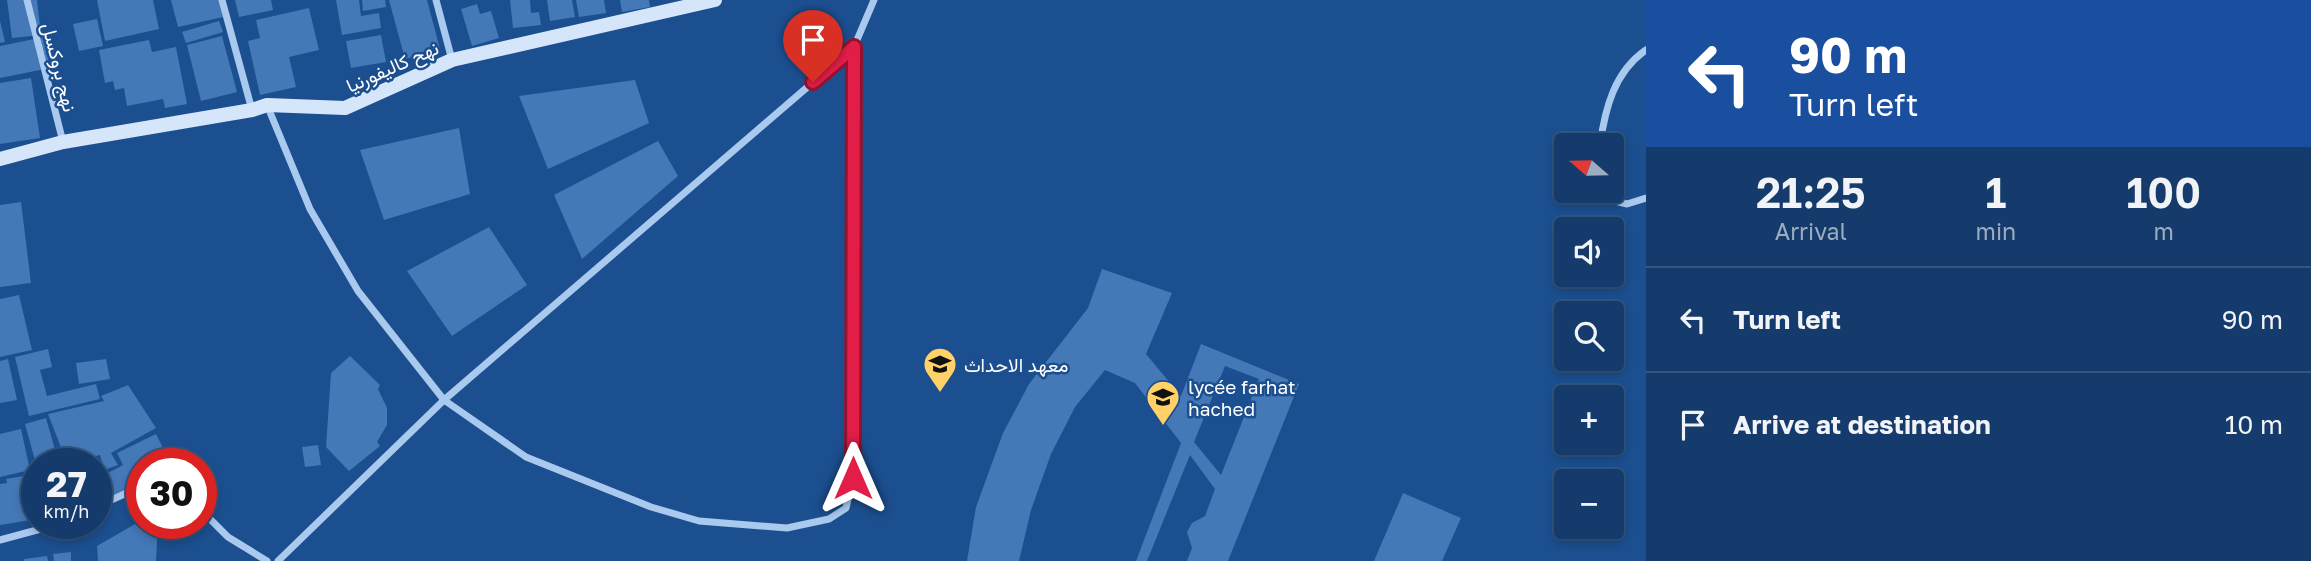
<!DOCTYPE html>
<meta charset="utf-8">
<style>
body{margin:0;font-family:"Golos Text",Vazirmatn,sans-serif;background:#1d4271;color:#f1f3f6;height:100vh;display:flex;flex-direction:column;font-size:26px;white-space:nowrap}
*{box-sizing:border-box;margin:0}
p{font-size:23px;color:#9dadc1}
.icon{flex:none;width:38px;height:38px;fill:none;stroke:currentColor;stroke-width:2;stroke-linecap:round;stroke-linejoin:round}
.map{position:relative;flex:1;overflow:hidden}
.details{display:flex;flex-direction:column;background:#143b6b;width:665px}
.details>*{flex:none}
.guide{background:#1a4fa0;color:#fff;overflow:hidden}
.needle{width:46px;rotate:290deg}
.fabs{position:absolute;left:1554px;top:133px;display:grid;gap:14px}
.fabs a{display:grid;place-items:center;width:70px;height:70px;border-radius:7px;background:#143b6b;box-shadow:0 4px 10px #0003,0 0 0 2px #33557e;font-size:35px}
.speed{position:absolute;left:21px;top:448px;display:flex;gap:14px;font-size:35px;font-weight:700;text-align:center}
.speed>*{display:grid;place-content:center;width:91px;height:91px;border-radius:50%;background:#143b6b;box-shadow:0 4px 10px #0003,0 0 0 2px #33557e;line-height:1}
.speed small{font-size:18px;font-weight:400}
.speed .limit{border:10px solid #d22;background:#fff;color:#111}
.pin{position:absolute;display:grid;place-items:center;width:60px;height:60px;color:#fff;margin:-72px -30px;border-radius:50% 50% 50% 0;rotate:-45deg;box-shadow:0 0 7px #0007}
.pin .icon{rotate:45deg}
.me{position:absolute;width:77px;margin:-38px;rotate:0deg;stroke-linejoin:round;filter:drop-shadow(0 0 5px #0008)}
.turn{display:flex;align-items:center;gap:24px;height:147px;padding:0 28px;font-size:32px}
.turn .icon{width:91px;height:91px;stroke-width:2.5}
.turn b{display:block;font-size:49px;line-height:60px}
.eta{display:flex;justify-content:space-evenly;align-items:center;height:119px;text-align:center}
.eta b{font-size:42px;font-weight:600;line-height:49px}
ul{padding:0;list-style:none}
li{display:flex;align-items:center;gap:21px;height:105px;padding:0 28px;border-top:2px solid #33557e}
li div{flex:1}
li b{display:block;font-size:26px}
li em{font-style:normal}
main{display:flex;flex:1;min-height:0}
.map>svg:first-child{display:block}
</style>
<main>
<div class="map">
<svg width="1646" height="561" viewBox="0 0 1646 561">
<rect width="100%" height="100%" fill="#1b4f8f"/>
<path fill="#4478b7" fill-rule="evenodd" d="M7,0H37L41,35L12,38Z
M97,0H153L159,29L105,41Z
M171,0H220L223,17L178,27Z
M235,0H271L273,10L239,17Z
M336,0H359L361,16L379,13L381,28L342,35Z
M362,0H385L386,7L363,11Z
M389,0H427L440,49L405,59Z
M510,0H530L531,13L539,12L541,25L513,28Z
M547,0H572L575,17L550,21Z
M576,0H604L606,13L579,17Z
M620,0H649L650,7L622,12Z
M477,4L480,14L491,11L499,38L472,46L461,9Z
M309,8L319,50L289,57L296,87L260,95L248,41L260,38L256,20Z
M97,19L103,46L79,51L73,24Z
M0,21L5,42L0,43Z
M219,21L223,32L186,43L182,32Z
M807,30L828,31L826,66L805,65Z
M381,35L386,62L351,68L346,41Z
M222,36L237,92L201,101L187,45Z
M44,37L50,68L0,78V46Z
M149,40L152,52L176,47L187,104L165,108L163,99L127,106L124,88L115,90L113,81L105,83L99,50Z
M31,78L40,138L0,144V83Z
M635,80L649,123L548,169L519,96Z
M459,128L470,194L384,220L360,150Z
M658,141L678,176L582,259L554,195Z
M21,202L31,283L0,287V205Z
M489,227L527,285L452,336L407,271Z
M1102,269L1172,293L1146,354L1181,396L1201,344L1299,384L1228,561H1187L1192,548L1187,532L1192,523L1205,516L1215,489L1190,455L1147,561H1136L1181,443L1135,383L1105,370L1075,407L1051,454L1031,510L1019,561H967L976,507L1003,433L1029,384L1088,308ZM1225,366L1259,379L1221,475L1194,442Z
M19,295L32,350L0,357V299Z
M48,349L52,367L40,370L47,396L96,384L100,399L29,416L15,357Z
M350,356L380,385L378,389L387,408V425L377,442L380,446L349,471L326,447L331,373Z
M8,359L17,400L0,403V361Z
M106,359L110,379L79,384L76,363Z
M128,385L156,428L111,453L118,465L104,470L100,455L67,463L48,414L104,401L101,396Z
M46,418L59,464H36L25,424Z
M21,429L30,470L0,477V434Z
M156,434L171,464H142V488L117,500L104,475L123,465L117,453Z
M318,445L321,465L305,467L302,447Z
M35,474L37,519L0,525V484L7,483L6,479Z
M1403,493L1461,518L1442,561H1374Z
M142,520V523H158L156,561H98L97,546Z
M71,552V561H54L53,554Z
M47,556L48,561H24V559Z"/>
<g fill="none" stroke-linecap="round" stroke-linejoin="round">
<path stroke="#a9c9ee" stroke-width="7" d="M27,0L63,142
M222,0L252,110
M436,0L452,60
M267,105L310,209L358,291L444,400L526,457L651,507L699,521L787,528L829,519L846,508L853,478L854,47L874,0
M1600,145C1605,109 1614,72 1646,50
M1606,191L1615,201L1627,204L1646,198
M96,507L142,486
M201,510L228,537L267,561
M0,540L63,523
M278,561L444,400L854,47"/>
<path stroke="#d6e6fa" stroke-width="14" d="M0,159L63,142L252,110L267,105L345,108L452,60L715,0"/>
</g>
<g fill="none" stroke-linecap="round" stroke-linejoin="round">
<defs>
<path id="route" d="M813,82L854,47L853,478"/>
</defs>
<use href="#route" stroke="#92132f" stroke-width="18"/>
<use href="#route" stroke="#e11d48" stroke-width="12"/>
</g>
<defs>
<symbol id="university-pin" viewBox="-11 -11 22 30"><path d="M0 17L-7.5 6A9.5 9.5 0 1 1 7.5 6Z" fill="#ffd166" stroke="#1b4f8f"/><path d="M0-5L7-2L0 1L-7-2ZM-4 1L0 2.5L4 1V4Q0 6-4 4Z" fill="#111"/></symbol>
</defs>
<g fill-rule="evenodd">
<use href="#university-pin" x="921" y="345" width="38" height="52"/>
<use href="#university-pin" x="1144" y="378" width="38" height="52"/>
</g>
<g text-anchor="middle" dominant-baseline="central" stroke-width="5" stroke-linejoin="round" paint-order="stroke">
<g font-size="19" fill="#fff" stroke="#1b4f8f">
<text transform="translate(392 66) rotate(-24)">نهح كاليفورنيا</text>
<text transform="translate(60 67) rotate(76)">نهج بروكسل</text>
</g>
<g font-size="19" fill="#fff" stroke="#1b4f8f" text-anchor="start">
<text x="964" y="364">معهد الاحداث</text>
<text x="1188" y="386">lycée farhat<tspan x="1188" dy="22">hached</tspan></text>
</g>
</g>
</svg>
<div class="fabs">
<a><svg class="needle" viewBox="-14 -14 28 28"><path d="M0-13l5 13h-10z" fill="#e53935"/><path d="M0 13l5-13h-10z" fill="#9dadc1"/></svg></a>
<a><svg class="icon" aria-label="sound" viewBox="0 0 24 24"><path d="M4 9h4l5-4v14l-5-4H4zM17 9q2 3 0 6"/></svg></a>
<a><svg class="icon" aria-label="search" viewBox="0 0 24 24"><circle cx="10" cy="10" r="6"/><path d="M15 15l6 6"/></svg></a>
<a>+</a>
<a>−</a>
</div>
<div class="speed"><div>27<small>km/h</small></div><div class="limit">30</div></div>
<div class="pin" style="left:813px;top:82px;background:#d93025"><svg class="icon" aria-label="arrive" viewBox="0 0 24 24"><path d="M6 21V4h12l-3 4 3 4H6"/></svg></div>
<svg class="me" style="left:853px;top:478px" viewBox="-20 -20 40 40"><path d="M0-17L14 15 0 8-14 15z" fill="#e11d48" stroke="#fff" stroke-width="4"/></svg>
</div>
<section class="details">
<div class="guide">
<div class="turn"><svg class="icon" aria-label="left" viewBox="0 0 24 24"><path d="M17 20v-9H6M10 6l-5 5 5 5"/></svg><div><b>90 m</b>Turn left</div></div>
</div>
<div class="eta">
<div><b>21:25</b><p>Arrival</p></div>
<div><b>1</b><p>min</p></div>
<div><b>100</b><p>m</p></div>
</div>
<ul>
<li><svg class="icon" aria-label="left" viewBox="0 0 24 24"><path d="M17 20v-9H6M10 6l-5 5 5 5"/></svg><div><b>Turn left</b></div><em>90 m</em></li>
<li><svg class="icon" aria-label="arrive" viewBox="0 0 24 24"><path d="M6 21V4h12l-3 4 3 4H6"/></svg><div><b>Arrive at destination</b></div><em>10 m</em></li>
</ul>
</section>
</main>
